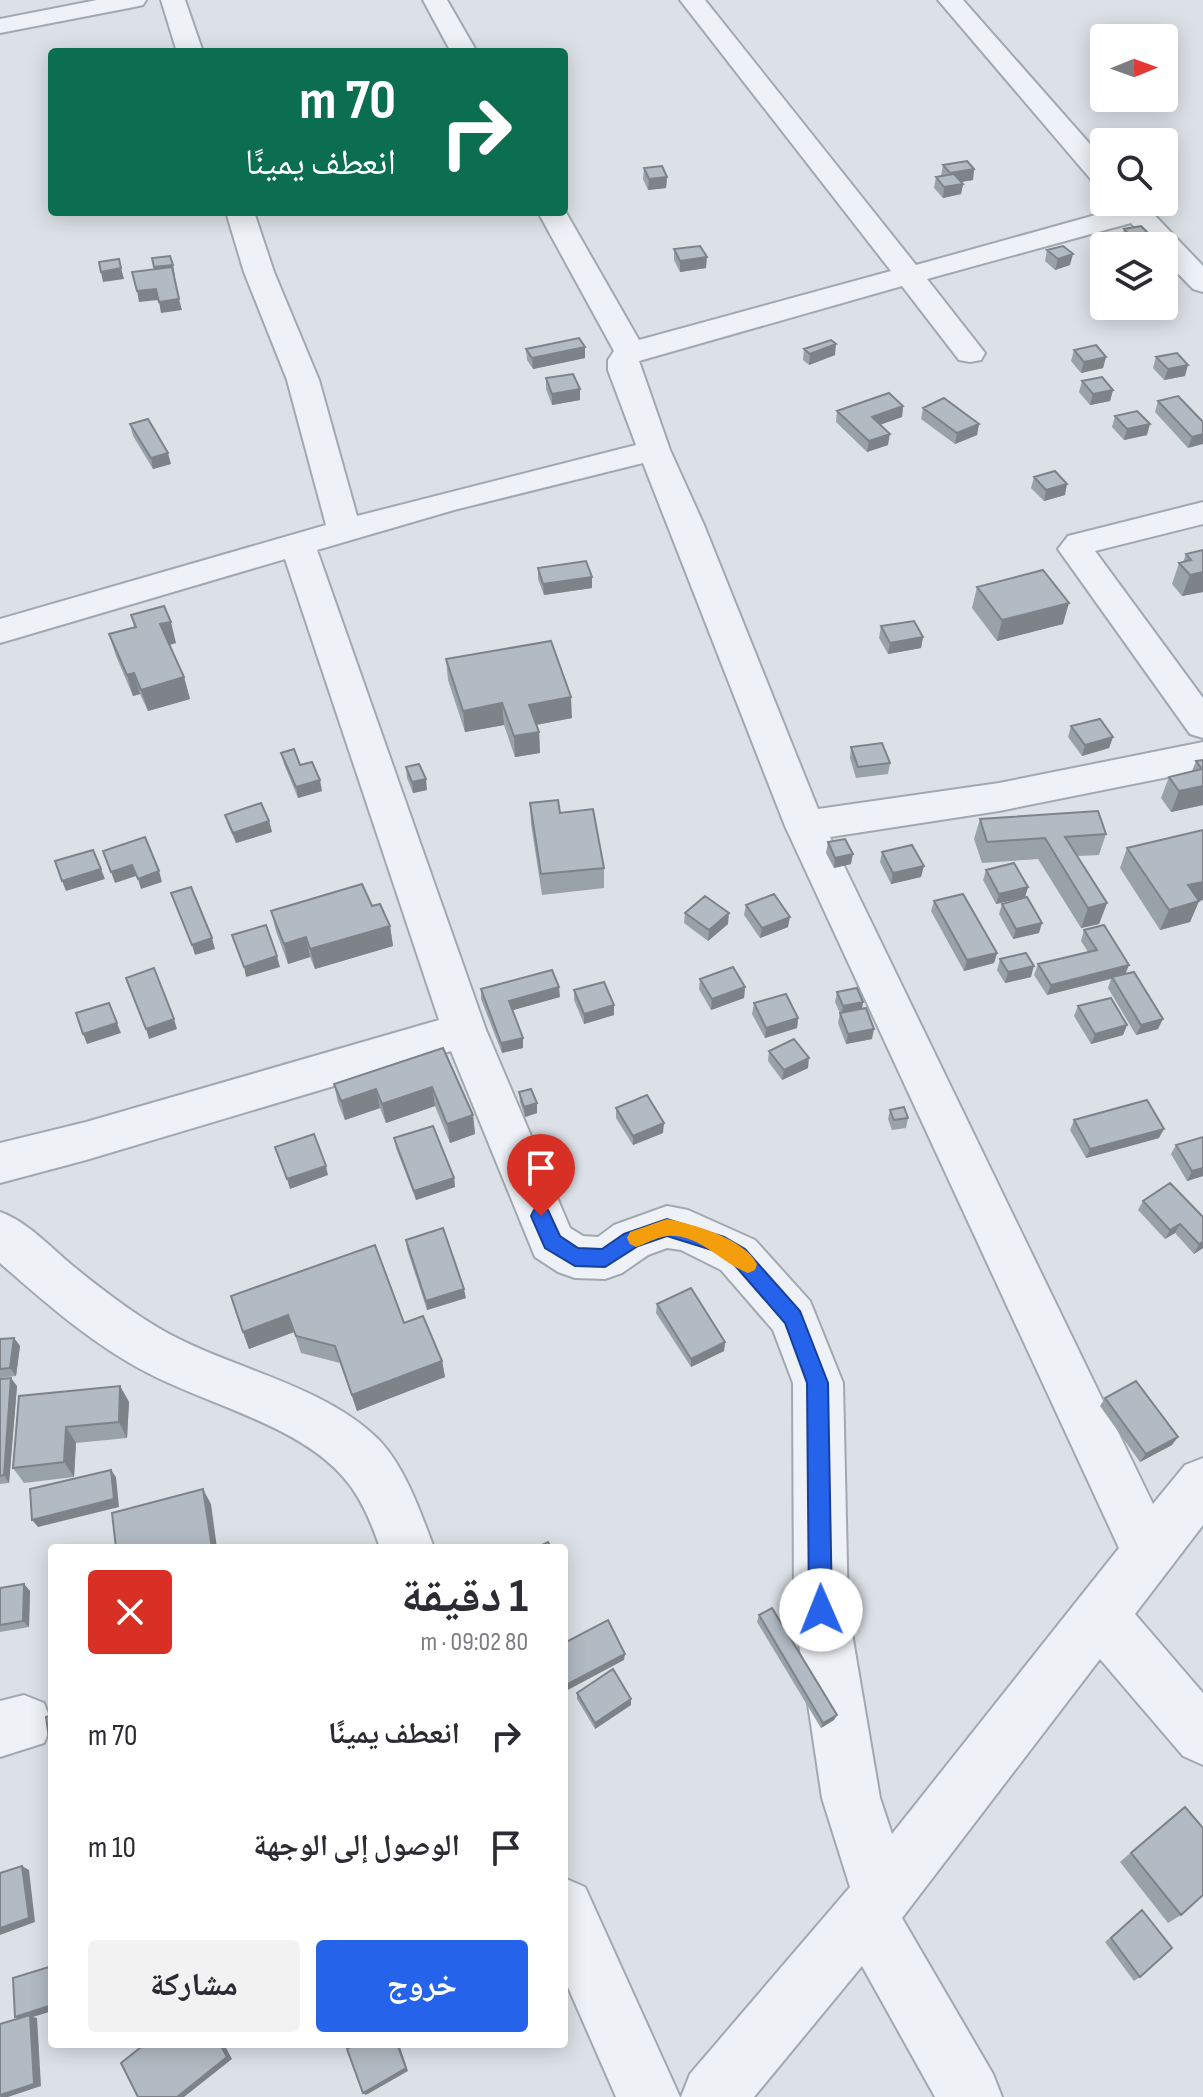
<!DOCTYPE html>
<html lang="ar">
<meta charset="utf-8">
<style>
body{margin:0;font-family:"Sofia Sans Condensed","Noto Naskh Arabic",sans-serif;background:#f2f2f3;color:#2b2b33;direction:rtl;height:100vh;display:flex;flex-direction:column;font-size:30px;white-space:nowrap}
*{box-sizing:border-box;margin:0}
p{font-size:26px;color:#7c7c81}
.icon{flex:none;width:44px;height:44px;fill:none;stroke:currentColor;stroke-width:2;stroke-linecap:round;stroke-linejoin:round}
.map{position:relative;flex:1;overflow:hidden;direction:ltr}
.details{position:absolute;left:48px;top:1544px;width:520px;height:504px;display:flex;flex-direction:column;background:#fff;border-radius:8px;box-shadow:0 4px 20px #0003;direction:rtl}
.details>*{flex:none}
.guide{position:absolute;left:48px;top:48px;width:520px;height:168px;border-radius:8px;box-shadow:0 4px 20px #0003;direction:rtl;background:#0b6e4f;color:#fff;overflow:hidden}
.needle{width:52px;rotate:89deg}
.tools{position:absolute;left:1090px;top:24px;display:grid;gap:16px}
.tools a{display:grid;place-items:center;width:88px;height:88px;border-radius:8px;background:#fff;box-shadow:0 4px 20px #0003;font-size:40px}
.pin{position:absolute;display:grid;place-items:center;width:68px;height:68px;color:#fff;margin:-82px -34px;border-radius:50% 50% 50% 0;rotate:-45deg;box-shadow:0 0 8px #0007}
.pin .icon{rotate:45deg}
.me{position:absolute;width:88px;margin:-44px;rotate:359deg;stroke-linejoin:round;filter:drop-shadow(0 0 6px #0008)}
.turn{display:flex;align-items:center;gap:28px;height:168px;padding:0 40px;font-size:36px}
.turn .icon{width:104px;height:104px;stroke-width:2.5}
.turn b{display:block;font-size:56px;line-height:68px}
.round{display:grid;place-items:center;flex:none;width:84px;height:84px;border-radius:8px;background:#f2f2f3}
.headline{display:flex;align-items:center;justify-content:space-between;height:136px;padding:0 40px}
h1{font-size:48px;font-weight:700;line-height:60px}
.action{display:flex;gap:16px;margin-top:auto;padding:16px 40px}
.action a{flex:1;height:92px;border-radius:8px;background:#2563eb;color:#fff;font-size:32px;font-weight:700;line-height:92px;text-align:center}
.action a+a{background:#f2f2f3;color:#2b2b33}
ul{padding:0;list-style:none}
li{display:flex;align-items:center;gap:24px;height:112px;padding:0 40px}
li div{flex:1}
li b{display:block;font-size:30px}
li em{font-style:normal}
.map>svg:first-child{display:block}
</style>
<div class="map">
<svg width="1203" height="2097" viewBox="0 0 1203 2097">
<rect width="100%" height="100%" fill="#dbe1e7"/>
<g fill="none" stroke-linecap="round" stroke-linejoin="round">
<defs>
<path id="minor" d="M97,0H146L143,5L134,7L0,33V19Z
M161,0H185L203,52H177Z
M423,0H447L477,52H451Z
M680,0H705L916,265L1117,209L1112,202H1142L1203,266V292L1193,289L1164,259V246H1152L1131,223L927,279L985,353L981,360L970,362L959,360L902,286L639,361L670,450L704,525L818,809L999,783L1203,742V770L999,811L830,837L1153,1504L1185,1465L1203,1458V1525L1135,1614L1203,1693V1765L1183,1756L1100,1659L902,1918L993,2074L1002,2097H935L862,1966L754,2097H681L690,2074L850,1887L822,1798L794,1610L793,1383L773,1330L721,1270L681,1250L667,1248L648,1255L622,1273L605,1279L575,1278L558,1272L535,1257L451,1051L86,1160L0,1183V1143L86,1122L439,1020L285,559L0,643V619L326,525L287,380L244,272L226,212H254L274,272L319,380L357,516L636,445L608,370V360L614,351L538,212H564V209L639,340L891,271ZM643,463L785,826L1119,1548L892,1834L880,1798L848,1610L843,1383L810,1301L755,1240L688,1210L667,1206L614,1225L598,1237L583,1236L570,1228L486,1030L317,550L454,510Z
M938,0H963L1104,160V185L1094,183Z
M1203,502V524L1095,551L1203,698V738L1190,734L1058,549L1068,536Z
M0,1212C28,1222 50,1247 73,1266C100,1288 127,1309 157,1327C225,1368 322,1383 379,1440C405,1467 421,1513 434,1548H380C372,1524 361,1497 344,1478C299,1425 206,1404 146,1372C92,1344 46,1303 0,1263Z
M24,1695L44,1703L52,1724L44,1743L0,1757V1701Z
M564,1878L585,1887L680,2097H616L564,1978Z"/>
</defs>
<use href="#minor" stroke="#a0a9b1" stroke-width="4"/>
<use href="#minor" fill="#eef1f5" fill-rule="evenodd"/>
</g>
<path fill="#99a1a9" d="M943,165L974,169L973,180L961,182L963,184L961,194L943,198L934,188L936,177L941,176Z
M644,168L667,177L666,188L648,190L643,179Z
M1124,229L1146,245L1127,246L1121,240Z
M1093,240L1104,246V260L1091,251Z
M674,249L706,268L680,272L674,260Z
M1047,250L1070,265L1055,270L1045,261Z
M585,347V358L533,369L527,360L526,349Z
M804,349L835,355L809,365L803,360Z
M1074,350L1106,357L1103,368L1081,373L1071,361Z
M1156,357L1185,376L1164,380L1153,368Z
M546,378L580,389V400L552,405L546,389Z
M1082,381L1113,390L1110,401L1090,405L1079,392Z
M1158,401L1203,422L1188,448L1155,412Z
M903,406L902,417L880,425L888,445L867,452L836,422L837,411Z
M923,408L979,424L977,435L955,444L921,419Z
M1115,416L1147,435L1124,440L1112,427Z
M130,424L171,464L153,469L133,436Z
M1034,477L1065,495L1044,501L1031,488Z
M1203,550V592L1182,596L1172,584L1179,563L1183,562L1186,554Z
M538,568L592,588L544,595L538,579Z
M977,587L1063,624L997,641L972,608Z
M131,615L176,643L169,645L184,677L190,699L148,711L140,694L133,696L116,656L109,634L134,627Z
M881,626L923,637L921,648L888,654L879,638Z
M446,659L572,718L536,725L539,732L540,753L515,757L504,725L465,732L448,680Z
M1071,726L1113,737L1109,748L1082,756L1068,737Z
M851,747L890,763L888,774L856,778L850,758Z
M281,753L300,765L322,791L298,798L284,764Z
M1203,760V805L1171,812L1161,798L1169,777L1192,771L1196,761Z
M406,767L427,790L413,793L407,778Z
M530,803L560,813L604,868V888L542,895L531,824Z
M225,815L269,821L272,832L236,843L228,825Z
M980,819L1106,834L1099,855L1077,856L1107,903L1099,924L1081,928L1038,859L982,863L974,839Z
M1203,830V900L1199,901L1190,922L1160,930L1120,868L1127,848Z
M828,842L851,864L834,868L826,853Z
M882,852L921,877L891,884L880,862Z
M986,870L1028,887L1025,897L996,904L983,880Z
M934,901L997,953L994,963L964,971L931,911Z
M1002,904L1039,933L1013,939L999,914Z
M746,905L788,927L760,938L744,915Z
M372,906L390,926L393,946L315,969L310,957L288,964L276,931L271,911Z
M685,913L728,924L708,941L684,923Z
M1084,930L1126,974L1158,1029L1136,1035L1108,988L1111,979L1047,995L1034,975L1038,964L1088,952L1081,941Z
M1000,959L1031,977L1005,983L997,970Z
M700,979L745,987L744,998L711,1010L699,989Z
M481,989L560,997L512,1010L523,1048L502,1053L481,999Z
M574,990L614,1005V1015L584,1024L574,1000Z
M837,992L863,1002L862,1009L872,1039L846,1044L838,1023L840,1013L835,1002Z
M754,1003L798,1018L797,1028L765,1038L752,1014Z
M1078,1006L1127,1025L1123,1035L1091,1044L1074,1016Z
M443,1048L473,1115L475,1134L450,1143L435,1106L386,1123L380,1108L345,1120L338,1103L334,1084Z
M769,1051L808,1068L782,1080L768,1061Z
M519,1092L537,1103V1113L525,1117L520,1102Z
M616,1108L663,1133L633,1145L616,1118Z
M890,1110L908,1118L906,1128L892,1130L888,1119Z
M1074,1120L1159,1138L1086,1158L1070,1130Z
M1203,1137V1176L1187,1181L1171,1154L1176,1145Z
M394,1138L454,1178L455,1187L416,1200L396,1148Z
M1143,1201L1203,1217V1248L1194,1254L1175,1233L1165,1239L1138,1210Z
M406,1240L466,1298L427,1310L407,1249Z
M657,1304L725,1342L724,1351L691,1367L656,1313Z
M404,1323L442,1361L445,1377L357,1411L340,1363L301,1353L294,1332L249,1349L243,1332Z
M14,1338L20,1346L16,1376L0,1378V1339Z
M0,1379L17,1386L9,1483L0,1484Z
M120,1386L129,1402L127,1438L76,1443L74,1477L24,1483L13,1468Z
M1105,1398L1172,1445L1140,1462L1100,1406Z
M24,1584L30,1591L29,1627L0,1632V1588Z
M759,1615L837,1715L834,1720L821,1728L757,1622Z
M577,1693L631,1705L595,1729L577,1699Z
M1173,1816L1181,1915L1168,1923L1120,1862Z
M1142,1910L1140,1977L1134,1981L1105,1942Z"/>
<path fill="#7d8389" d="M974,169L973,180L949,184L950,173Z
M667,177L666,188L648,190L649,179Z
M963,184L961,194L943,198L944,187Z
M1149,234L1146,245L1130,246L1132,238Z
M1073,254L1070,265L1055,270L1058,259Z
M707,257L706,268L680,272V261Z
M173,265L175,276L157,278L154,267Z
M121,268L124,279L103,282L101,272Z
M156,289L158,300L139,302L137,291Z
M179,299L182,310L161,313L159,302Z
M836,344L835,355L809,365L810,354Z
M585,347V358L533,369L532,358Z
M1106,357L1103,368L1081,373L1084,362Z
M1188,365L1185,376L1164,380L1168,369Z
M580,389V400L552,405V394Z
M1113,390L1110,401L1090,405L1093,394Z
M903,406L902,417L870,428L872,417Z
M979,424L977,435L955,444L957,433Z
M1150,424L1147,435L1124,440L1127,429Z
M890,434L888,445L867,452L869,441Z
M1203,434V444L1188,448L1192,437Z
M168,453L171,464L153,469L151,458Z
M1067,484L1065,495L1044,501L1046,490Z
M1203,572V592L1182,596L1190,575Z
M592,577V588L544,595L543,584Z
M1069,603L1063,624L997,641L1002,620Z
M171,622L176,643L166,646L160,624Z
M923,637L921,648L888,654L890,643Z
M134,673L140,694L133,696L127,675Z
M184,677L190,699L148,711L141,690Z
M571,697L572,718L530,726L529,705Z
M502,703L504,725L465,732L463,711Z
M539,732L540,753L515,757L514,736Z
M1113,737L1109,748L1082,756L1085,745Z
M426,779L427,790L413,793L412,782Z
M320,780L322,791L298,798L296,787Z
M1203,786V805L1171,812L1179,791Z
M269,821L272,832L236,843L233,833Z
M853,854L851,864L834,868L835,858Z
M132,865L136,876L115,883L111,872Z
M924,866L921,877L891,884L893,873Z
M101,869L105,879L66,891L62,881Z
M159,871L162,882L141,889L138,879Z
M1203,882V900L1179,906L1188,885Z
M1028,887L1025,897L996,904L999,894Z
M1199,901L1190,922L1160,930L1169,910Z
M1107,903L1099,924L1081,928L1088,908Z
M729,913L728,924L708,941L709,930Z
M790,917L788,927L760,938L762,928Z
M1042,923L1039,933L1013,939L1016,929Z
M390,926L393,946L315,969L310,949Z
M306,937L310,957L288,964L284,944Z
M212,938L215,949L195,955L192,945Z
M997,953L994,963L964,971L967,960Z
M277,956L280,967L246,977L244,967Z
M1129,965L1125,975L1047,995L1051,985Z
M1034,966L1031,977L1005,983L1008,972Z
M559,987L560,997L510,1011L509,1001Z
M745,987L744,998L711,1010L712,999Z
M863,1002L861,1012L841,1016L843,1006Z
M614,1005V1015L584,1024V1014Z
M798,1018L797,1028L765,1038L766,1028Z
M174,1019L177,1029L149,1039L146,1029Z
M1163,1019L1158,1029L1136,1035L1141,1025Z
M117,1023L121,1033L87,1044L83,1034Z
M1127,1025L1123,1035L1091,1044L1095,1034Z
M874,1029L872,1039L846,1044L848,1034Z
M523,1038V1048L502,1053L501,1043Z
M809,1058L808,1068L782,1080L784,1070Z
M432,1087L435,1106L386,1123L382,1104Z
M376,1089L380,1108L345,1120L341,1101Z
M537,1103V1113L525,1117L524,1107Z
M473,1115L475,1134L450,1143L447,1124Z
M664,1123L663,1133L633,1145V1136Z
M1164,1129L1159,1138L1086,1158L1090,1149Z
M326,1166L328,1175L290,1189L287,1179Z
M1203,1168V1176L1187,1181L1192,1171Z
M454,1178L455,1187L416,1200L414,1191Z
M1180,1224L1175,1233L1165,1239L1170,1230Z
M1203,1242V1248L1194,1254L1199,1244Z
M464,1289L466,1298L427,1310L426,1301Z
M288,1315L294,1332L249,1349L243,1332Z
M14,1338L20,1346L16,1376L10,1368Z
M725,1342L724,1351L691,1367V1359Z
M442,1361L445,1377L357,1411L352,1395Z
M11,1378L17,1386L9,1483L4,1475Z
M120,1386L129,1402L127,1438L119,1422Z
M66,1427L76,1443L74,1477L64,1462Z
M1178,1437L1172,1445L1140,1462L1146,1454Z
M111,1470L116,1477L119,1507L38,1527L32,1520Z
M203,1489L211,1504L217,1548H212Z
M24,1584L30,1591L29,1627L23,1621Z
M625,1654L624,1660L564,1692V1686Z
M631,1699V1705L595,1729V1723Z
M837,1715L834,1720L821,1728L823,1723Z
M22,1866L29,1870L35,1922L0,1935V1928Z
M52,2005V2011L33,2017L37,2018L41,2086L8,2097H0L22,2020L15,2017Z
M220,2044H224L232,2059L184,2097H177Z
M397,2044H399L408,2071L366,2095L363,2093Z"/>
<path fill="#b2bbc4" stroke="#7d8389" stroke-width="2" d="M967,161L974,169L950,173L943,165Z
M662,166L667,177L649,179L644,168Z
M954,174L963,184L944,187L936,177Z
M1141,226L1149,234L1132,238L1124,229Z
M1109,235L1125,246H1104V248L1093,240Z
M700,246L707,257L680,261L674,249Z
M1063,246L1073,254L1058,259L1047,250Z
M170,256L173,265L154,267L152,258Z
M119,259L121,268L101,272L99,262Z
M172,267L179,299L159,302L156,289L137,291L132,272Z
M579,338L585,347L532,358L526,349Z
M831,340L836,344L810,354L804,349Z
M1096,345L1106,357L1084,362L1074,350Z
M1177,353L1188,365L1168,369L1156,357Z
M573,374L580,389L552,394L546,378Z
M1102,377L1113,390L1093,394L1082,381Z
M889,393L903,406L872,417L890,434L869,441L837,411Z
M1178,396L1203,422V434L1192,437L1158,401Z
M944,398L979,424L957,433L923,408Z
M1137,411L1150,424L1127,429L1115,416Z
M148,419L168,453L151,458L130,424Z
M1055,471L1067,484L1046,490L1034,477Z
M1203,550V572L1190,575L1179,563L1191,560L1186,554Z
M586,561L592,577L543,584L538,568Z
M1043,570L1069,603L1002,620L977,587Z
M164,606L171,622L160,624L184,677L141,690L134,673L127,675L109,634L136,627L131,615Z
M914,621L923,637L890,643L881,626Z
M551,641L571,697L529,705L539,732L514,736L502,703L463,711L446,659Z
M1100,719L1113,737L1085,745L1071,726Z
M882,743L890,763L858,767L851,747Z
M294,749L300,765L312,762L320,780L296,787L281,753Z
M1203,760V786L1179,791L1169,777L1202,769L1196,761Z
M419,764L426,779L412,782L406,767Z
M558,800L560,813L593,809L604,868L541,874L530,803Z
M261,803L269,821L233,833L225,815Z
M1098,811L1106,834L1065,837L1107,903L1088,908L1045,838L987,842L980,819Z
M1203,830V882L1188,885L1199,901L1169,910L1127,848Z
M145,837L159,871L138,879L132,865L111,872L103,851Z
M845,839L853,854L835,858L828,842Z
M912,845L924,866L893,873L882,852Z
M93,850L101,869L62,881L55,861Z
M1014,863L1028,887L999,894L986,870Z
M362,884L372,906L380,904L390,926L310,949L306,937L284,944L271,911Z
M191,887L212,938L192,945L171,893Z
M774,894L790,917L762,928L746,905Z
M963,894L997,953L967,960L934,901Z
M705,896L729,913L709,930L685,913Z
M1027,897L1042,923L1016,929L1002,904Z
M266,925L277,956L244,967L232,935Z
M1104,925L1129,965L1051,985L1038,964L1097,950L1084,930Z
M1026,953L1034,966L1008,972L1000,959Z
M733,967L745,987L712,999L700,979Z
M154,968L174,1019L146,1029L126,978Z
M552,970L559,987L509,1001L523,1038L501,1043L481,989Z
M1134,972L1163,1019L1141,1025L1112,977Z
M604,982L614,1005L584,1014L574,990Z
M857,988L863,1002L843,1006L837,992Z
M786,994L798,1018L766,1028L754,1003Z
M1111,998L1127,1025L1095,1034L1078,1006Z
M109,1003L117,1023L83,1034L76,1013Z
M866,1008L874,1029L848,1034L840,1013Z
M794,1039L809,1058L784,1070L769,1051Z
M443,1048L473,1115L447,1124L432,1087L382,1104L376,1089L341,1101L334,1084Z
M531,1089L537,1103L524,1107L519,1092Z
M647,1095L664,1123L633,1136L616,1108Z
M1147,1100L1164,1129L1090,1149L1074,1120Z
M904,1107L908,1118L894,1120L890,1110Z
M433,1126L454,1178L414,1191L394,1138Z
M314,1134L326,1166L287,1179L275,1147Z
M1203,1137V1168L1192,1171L1176,1145Z
M1170,1183L1203,1217V1242L1199,1244L1180,1224L1170,1230L1143,1201Z
M443,1228L464,1289L426,1301L406,1240Z
M375,1245L404,1323L423,1316L442,1361L352,1395L335,1346L296,1336L288,1315L243,1332L231,1296Z
M691,1288L725,1342L691,1359L657,1304Z
M14,1338L10,1368L0,1369V1339Z
M11,1378L4,1475L0,1476V1379Z
M1136,1381L1178,1437L1146,1454L1105,1398Z
M120,1386L119,1422L66,1427L64,1462L13,1468L19,1396Z
M111,1470L114,1499L32,1520L30,1489Z
M203,1489L212,1548H116L112,1513Z
M548,1542L551,1548H536Z
M24,1584L23,1621L0,1625V1588Z
M772,1608L837,1715L823,1723L759,1615Z
M608,1620L625,1654L564,1686V1643Z
M613,1669L631,1699L595,1723L577,1693Z
M52,1715V1738L49,1739L46,1717Z
M1185,1807L1203,1828V1895L1181,1915L1131,1853Z
M52,1832V1849L50,1833Z
M22,1866L29,1918L0,1928V1873Z
M1142,1910L1172,1948L1140,1977L1111,1938Z
M52,1966V2005L15,2017L13,1978Z
M30,2015L34,2084L0,2095V2024Z
M145,2044H220L227,2057L177,2097H138L121,2063Z
M356,2044H397L406,2068L363,2093L347,2049Z"/>
<path fill="#2563eb" stroke="#184099" stroke-width="2" d="M541,1207L548,1210L560,1236L578,1248L602,1249L624,1234L667,1219L724,1237L745,1249L800,1311L828,1383L832,1610L829,1618L821,1622L813,1618L809,1610L807,1383L785,1323L731,1261L712,1250L667,1236L638,1246L605,1267L575,1266L545,1248L531,1216L534,1210Z"/>
<path fill="#f59e0b" d="M667,1219C693,1224 745,1239 757,1264L755,1270L748,1273C721,1263 699,1233 667,1236C657,1237 645,1244 636,1247L630,1244L627,1238L630,1232Z"/>
</svg>
<div class="tools">
<a><svg class="needle" viewBox="-14 -14 28 28"><path d="M0-13l5 13h-10z" fill="#e53935"/><path d="M0 13l5-13h-10z" fill="#7c7c81"/></svg></a>
<a><svg class="icon" aria-label="search" viewBox="0 0 24 24"><circle cx="10" cy="10" r="6"/><path d="M15 15l6 6"/></svg></a>
<a><svg class="icon" aria-label="layers" viewBox="0 0 24 24"><path d="M12 4l9 5-9 5-9-5zM3 14l9 5 9-5"/></svg></a>
</div>
<div class="pin" style="left:541px;top:1216px;background:#d93025"><svg class="icon" aria-label="arrive" viewBox="0 0 24 24"><path d="M6 21V4h12l-3 4 3 4H6"/></svg></div>
<svg class="me" style="left:821px;top:1610px" viewBox="-20 -20 40 40"><circle r="19" fill="#fff"/><path d="M0-13L10 11 0 6-10 11z" fill="#2563eb"/></svg>
<div class="guide">
<div class="turn"><svg class="icon" aria-label="right" viewBox="0 0 24 24"><path d="M7 20v-9h11M14 6l5 5-5 5"/></svg><div><b>70 m</b>انعطف يمينًا</div></div>
</div>
<section class="details">
<div class="headline"><div><h1>1 دقيقة</h1><p>80 m · 09:02</p></div><a class="round" style="background:#d93025;color:#fff"><svg class="icon" aria-label="close" viewBox="0 0 24 24"><path d="M6 6l12 12M18 6L6 18"/></svg></a></div>
<ul>
<li><svg class="icon" aria-label="right" viewBox="0 0 24 24"><path d="M7 20v-9h11M14 6l5 5-5 5"/></svg><div><b>انعطف يمينًا</b></div><em>70 m</em></li>
<li><svg class="icon" aria-label="arrive" viewBox="0 0 24 24"><path d="M6 21V4h12l-3 4 3 4H6"/></svg><div><b>الوصول إلى الوجهة</b></div><em>10 m</em></li>
</ul>
<div class="action"><a>خروج</a><a>مشاركة</a></div>
</section>
</div>
